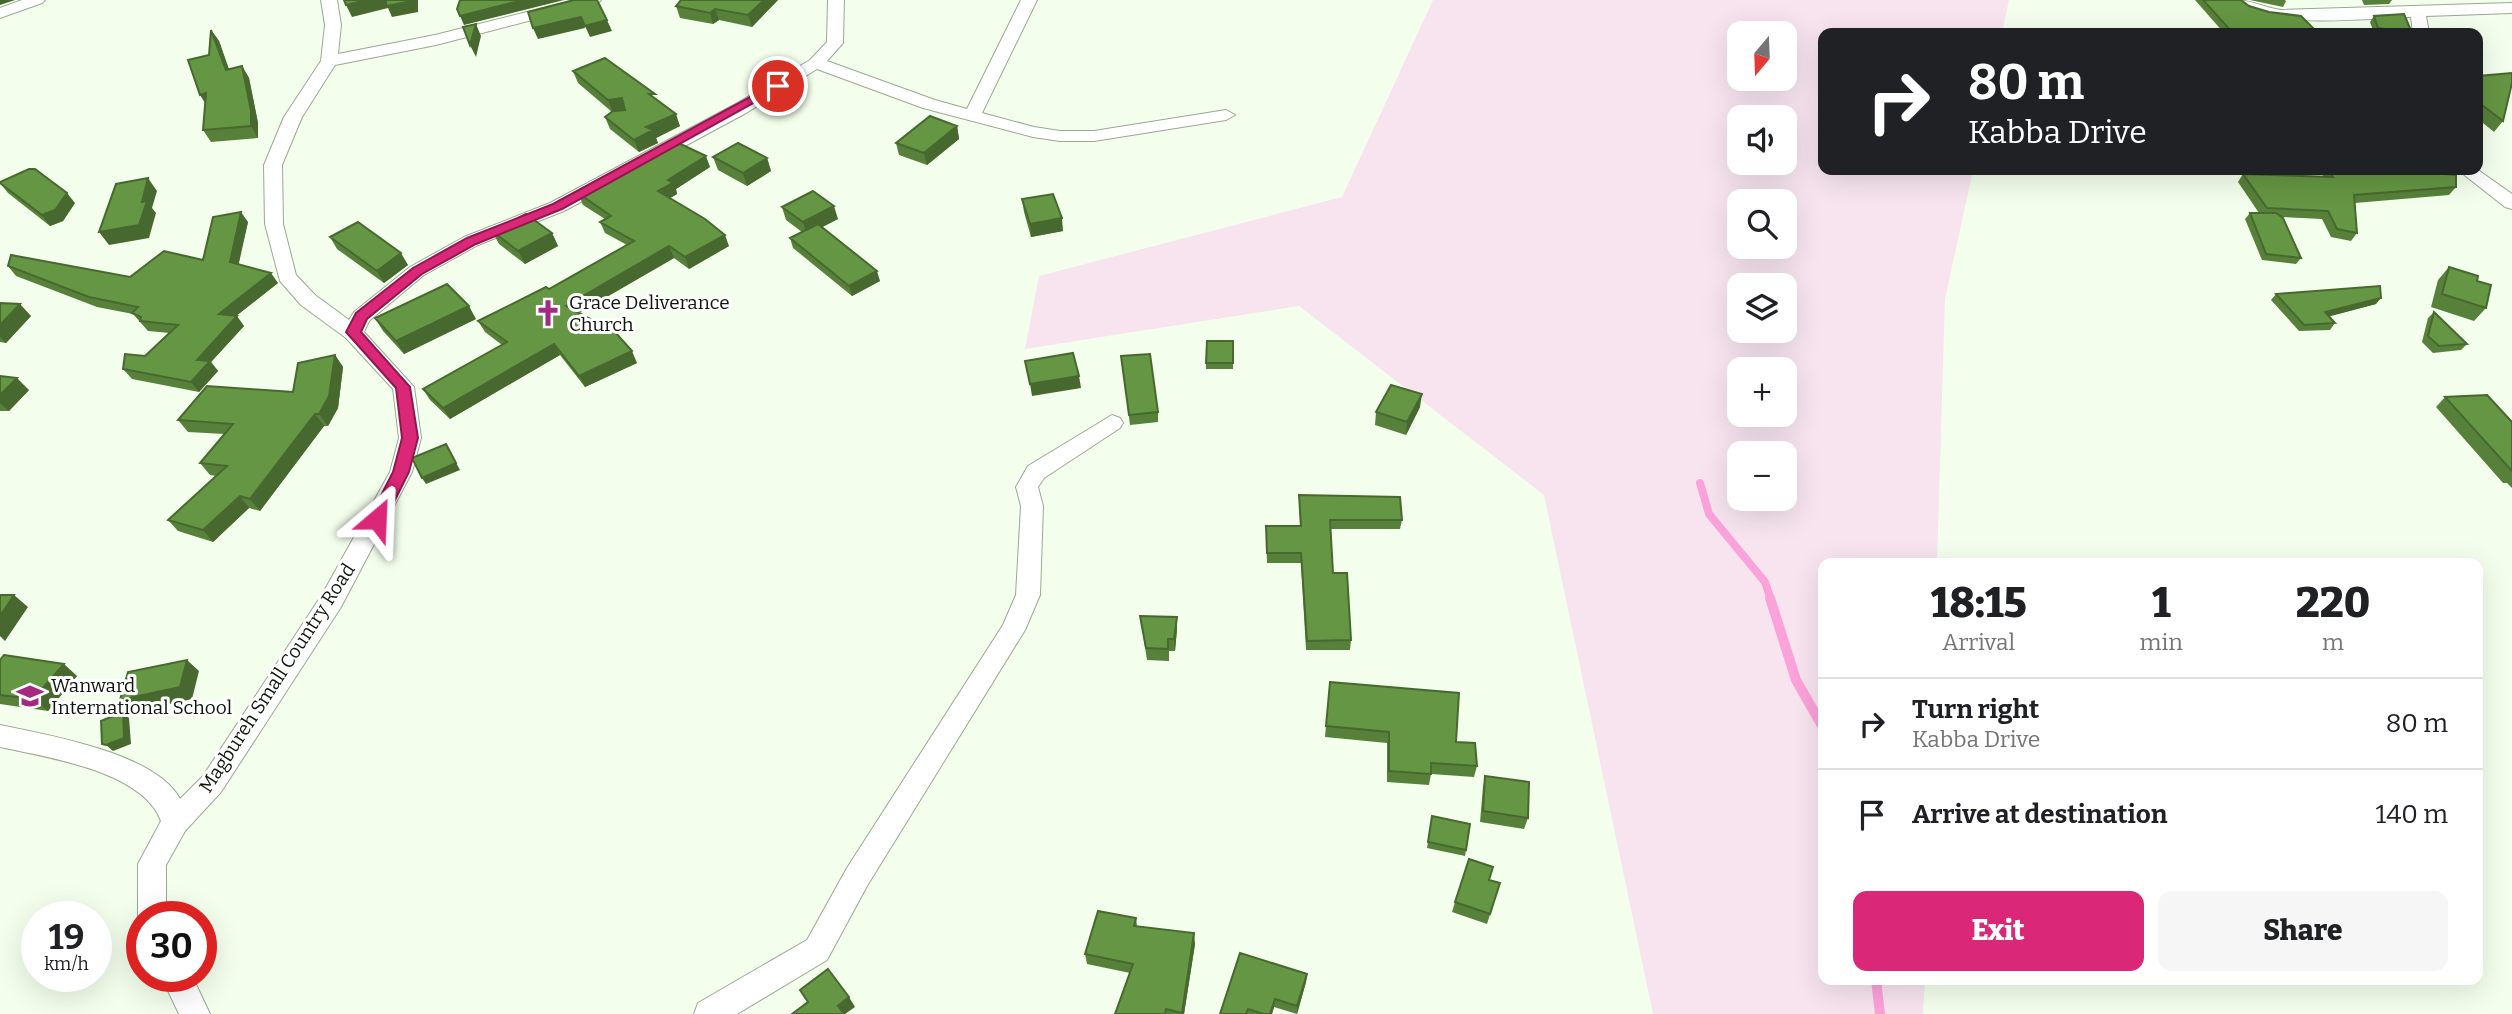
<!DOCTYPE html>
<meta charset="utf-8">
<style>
body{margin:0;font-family:Bitter,serif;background:#f6f6f6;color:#202124;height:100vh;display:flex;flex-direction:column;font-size:26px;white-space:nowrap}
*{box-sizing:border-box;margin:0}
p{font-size:23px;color:#757577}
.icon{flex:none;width:38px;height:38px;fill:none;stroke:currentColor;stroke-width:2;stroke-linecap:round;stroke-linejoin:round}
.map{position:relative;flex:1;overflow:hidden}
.sheet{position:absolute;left:1818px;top:558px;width:665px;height:427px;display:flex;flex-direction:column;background:#fff;border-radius:14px;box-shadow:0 7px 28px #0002}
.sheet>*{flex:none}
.banner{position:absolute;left:1818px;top:28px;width:665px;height:147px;border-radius:14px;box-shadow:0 7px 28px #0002;background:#202124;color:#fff;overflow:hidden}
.needle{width:46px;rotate:199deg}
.fabs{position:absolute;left:1727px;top:21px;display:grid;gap:14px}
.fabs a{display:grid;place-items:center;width:70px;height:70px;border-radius:14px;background:#fff;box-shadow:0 7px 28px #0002;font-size:35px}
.speed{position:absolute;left:21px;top:901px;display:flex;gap:14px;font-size:35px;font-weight:700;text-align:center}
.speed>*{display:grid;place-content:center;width:91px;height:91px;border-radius:50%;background:#fff;box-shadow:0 7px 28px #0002;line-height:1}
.speed small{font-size:18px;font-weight:400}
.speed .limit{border:10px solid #d22;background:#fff;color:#111}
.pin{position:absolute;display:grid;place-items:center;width:60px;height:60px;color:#fff;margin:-30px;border:4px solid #fff;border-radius:50%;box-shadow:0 2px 7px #0007}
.me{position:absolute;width:77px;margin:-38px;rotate:26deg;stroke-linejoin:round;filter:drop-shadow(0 0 5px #0008)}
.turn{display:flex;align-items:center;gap:24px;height:147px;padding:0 35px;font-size:32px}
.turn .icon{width:91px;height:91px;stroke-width:2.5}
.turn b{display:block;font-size:49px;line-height:60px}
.eta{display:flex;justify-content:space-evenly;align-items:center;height:119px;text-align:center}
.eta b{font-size:42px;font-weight:800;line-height:49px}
.cta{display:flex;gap:14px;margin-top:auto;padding:14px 35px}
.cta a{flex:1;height:80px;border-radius:14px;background:#db2777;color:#fff;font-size:28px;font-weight:800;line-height:80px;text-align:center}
.cta a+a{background:#f6f6f6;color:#202124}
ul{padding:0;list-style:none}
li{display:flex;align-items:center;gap:21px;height:91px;padding:0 35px;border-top:2px solid #e0e0e0}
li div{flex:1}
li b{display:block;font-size:26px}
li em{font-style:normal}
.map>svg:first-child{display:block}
</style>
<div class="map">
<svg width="2512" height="1014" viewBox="0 0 2512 1014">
<rect width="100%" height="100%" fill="#f3ffec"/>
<path fill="#f7e4ef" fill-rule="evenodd" d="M1433,0H2009L2002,33H1824V170H1973L1945,299L1937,563L1824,564V980H1925L1923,1014H1653L1544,495L1299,306L1025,349L1039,276L1342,197ZM1740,33H1785V79H1740ZM1740,117H1785V163H1740ZM1740,201H1785V247H1740ZM1740,285H1785V331H1740ZM1740,369H1785V415H1740ZM1740,453H1785V499H1740Z"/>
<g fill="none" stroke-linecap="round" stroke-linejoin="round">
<path stroke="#fba2da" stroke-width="8" d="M1700,483L1709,514L1765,582L1771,600"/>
<path stroke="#fba2da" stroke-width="10" d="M1770,598L1796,680L1824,729
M1876,980L1880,1014"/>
<defs>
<path id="minor" d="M22,0H45L42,3L0,18V8Z
M321,0H337L341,25L338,54L435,35L575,0H601L598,3L436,45L335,65L302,117L282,165L283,224L296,275L315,295L349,320L354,312L410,267L464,237L550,203L734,105L810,60L827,42L828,0H844L843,43L827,61L935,100L967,109L1021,0H1037L982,113L1034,127L1060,131H1094L1226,110L1235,115L1226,120L1094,141H1060L1033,137L923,108L817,69L746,113L564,211L478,245L424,275L369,321L364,332L414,387L421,438L412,472L341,607L221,792L185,831L166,865V917H142V926L138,917V864L161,821C143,771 46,757 0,747V725C47,735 156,753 180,799L203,776L323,593L390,472L399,438L393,389L346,338L301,305L280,281L265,224L264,165L284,117L321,61L325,25Z
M2233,0C2253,0 2262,7 2281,10L2512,3V13L2426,16L2429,33H2413L2411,17C2369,18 2260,31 2233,0Z
M2458,170H2478L2512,194V209L2505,207Z
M1112,415L1120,418L1123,423L1120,428L1044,478L1038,487L1043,506L1040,595L1025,630L867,886L827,960L737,1014H694L698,1003L807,940L847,868L1003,625L1016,595L1021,506L1016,487L1028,466Z
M161,976H192L210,1014H179Z"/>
</defs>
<use href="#minor" stroke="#9aa892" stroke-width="2"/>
<use href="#minor" fill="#fff" fill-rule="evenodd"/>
</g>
<path fill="#57813a" d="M778,0L752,27L719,20L713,24L680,18L676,6Z
M2195,0H2241L2249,6L2318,33H2224Z
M2250,0H2285L2286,1L2283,7Z
M2362,0H2392L2389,4L2364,5Z
M2374,16L2412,33H2374L2370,22Z
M211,30L219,41L229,69L242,66L249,78L258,123V138L211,142L203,130Z
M573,71L657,100L680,126L656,138L658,143L639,152L610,129L605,117L612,112L578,83Z
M2478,76L2503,121L2494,132L2478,119Z
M957,126L959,139L927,165L899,155L896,143Z
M713,157L767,158L771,171L747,186L718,170Z
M710,167L676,189L677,194L670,198L729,246L689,269L674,258L579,313L637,363L585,387L560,355L450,419L430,400L423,389L502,345L485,332L478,321L549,289L627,245L605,233L600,222L605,219L583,205L578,193Z
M2321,170H2400L2456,187L2449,195L2355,203L2357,233L2351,241L2331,237L2322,219L2281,217L2301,258L2296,264L2262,260L2245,219L2250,213H2259L2238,182L2243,174L2323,176L2320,171Z
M0,183L75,203L63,221L50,226L8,193Z
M1022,199L1063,231L1031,237L1024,212Z
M782,207L838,219L822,227L880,281L852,296L793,248L790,238L802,232L786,220Z
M248,222L238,264L278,283L236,316L244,326L211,362L218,371L199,392L132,379L123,369L145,356L170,333L148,331L133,314L97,307L16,276L8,266L130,277L203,260Z
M492,231L552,233L558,246L525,264L499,244Z
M330,237L408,265L384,283L337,249Z
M2449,267L2477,281L2486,308L2474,321L2431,307L2438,280Z
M2276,294L2376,304L2329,316L2335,323L2330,330L2299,331L2271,300Z
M0,303L31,316L6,343L0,342Z
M2434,312L2467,344L2461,350L2433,353L2422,342L2428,318Z
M375,318L476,319L404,354L383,331Z
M1233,341V369H1206V363Z
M335,355L343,367L338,408L328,426H324L260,511L249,508L213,542L178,531L168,520L216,476L210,475L200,463L224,434L188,432L178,420L293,392Z
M1121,356L1158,412V422L1130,425Z
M0,376L29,390L9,411H0Z
M2445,397L2512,422V488L2507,483H2503L2436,407Z
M1420,407L1406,435L1375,425L1376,412Z
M1299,495L1402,520L1400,529H1331L1333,573L1351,640L1350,650H1306L1301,563H1267L1266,535L1300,526Z
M1140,616L1177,629L1175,651H1169V661L1147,660Z
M0,660L77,676L48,711L0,704Z
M1330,682L1456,742L1477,766L1474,777L1431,774L1429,785L1387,782V743L1325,737Z
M1485,776L1528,818L1524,829L1480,822L1483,787Z
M1432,816L1466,850L1465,856L1427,848Z
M1500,883L1487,924L1452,912L1455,902Z
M1136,918L1137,926L1195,944L1184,1014H1115L1130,973L1087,964L1085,954Z
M1307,974L1306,982L1297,1014L1274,1007L1272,1014H1220Z"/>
<path fill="#47692f" d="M0,0H15L0,5Z
M367,0H418V12L392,17L388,8L352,17L346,5Z
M523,0H564L464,25L460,16Z
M764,0H778L752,27L748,15Z
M715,9L719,20L713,24L710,13Z
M581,17L585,28L538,39L533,28Z
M607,20L612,31L590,37L585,26Z
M476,24L481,36L476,57L470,45Z
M211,30L219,41L233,82L226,70Z
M242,66L249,78L258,123V138L251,126Z
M206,93L207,106L200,95Z
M622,98L627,110L613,112L608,100Z
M676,114L680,126L656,138L658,143L639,152L634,140L646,127Z
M957,126L959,139L927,165L924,153Z
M706,156L710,167L676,189L677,194L662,203L658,191L668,180Z
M767,158L771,171L747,186L743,173Z
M148,178L157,191L152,208L156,213L149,238L109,245L99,232L142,202Z
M67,193L75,203L63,221L50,226L42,215Z
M834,206L838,219L807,235L803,222Z
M241,212L248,222L237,272L230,262Z
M1062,218L1063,231L1031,237L1030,224Z
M552,233L558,246L525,264L518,251Z
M725,235L729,246L689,269L685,257Z
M669,246L674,258L572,317L566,306Z
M401,253L408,265L384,283L377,271Z
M877,271L880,281L852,296L849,286Z
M271,273L278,283L226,324L219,314Z
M2381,298L2376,304L2320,319L2325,312Z
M20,304L31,316L6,343L0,337V325Z
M469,306L476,319L404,354L396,341Z
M237,316L244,326L211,362L218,371L199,392L191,382L197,360Z
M554,344L560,355L450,419L443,408Z
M632,351L637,363L585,387L579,376Z
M335,355L343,367L338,408L328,426L319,414Z
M1079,376L1081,388L1032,396L1030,384Z
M17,378L29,390L9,411L0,403V395Z
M1422,394L1420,407L1406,435L1407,422Z
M315,414L324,426L260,511L250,499Z
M446,444L460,470L426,484L422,478Z
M240,496L249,508L213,542L203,530Z
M14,595L28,607L5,641L0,636V616Z
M1177,617V629L1175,651L1174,639Z
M187,660L199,671L192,699L133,712L120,700Z
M64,664L77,676L48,711L33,699Z
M123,712L129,718L131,744L113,751L106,745Z
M1194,933L1195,944L1184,1014H1182Z
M1307,974L1306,982L1297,1014V1006Z
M849,997L855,1007L845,1014H843L838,1006Z
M1275,999L1274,1007L1272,1014H1270Z"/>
<path fill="#659643" stroke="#47692f" stroke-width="2" d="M344,0H367L346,5Z
M386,0H413V1L386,6Z
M460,0H523L460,16L457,9Z
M574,0H597L607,20L585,26L581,17L533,28L528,12Z
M681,0H764L748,15L715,9L710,13L676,6Z
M2203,0H2241L2249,6L2269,12L2301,16L2318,33H2233Z
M2404,14L2412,33L2378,28L2374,16Z
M476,24L470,45L463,27Z
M211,30L226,70L242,66L251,111V126L203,130L206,93L200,95L188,60L209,55Z
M605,58L655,94H649L676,114L646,127L653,130L634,140L605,117L613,111L625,110L622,98L608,100L573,71Z
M2512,73V83L2503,121L2478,102V76Z
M930,116L957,126L924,153L896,143Z
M674,141L706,156L668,180L673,183L658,191L705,219L725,235L685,257L669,246L566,306L615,332L632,351L579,376L554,344L443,408L423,389L507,342L478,321L546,287L549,289L634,241L600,222L611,216L578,193L605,181Z
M738,143L767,158L743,173L713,157Z
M29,169H35L67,193L55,210L42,215L0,183V182Z
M2329,170H2400L2456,175V187L2354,195L2357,233L2337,229L2328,211L2267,208L2243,174L2333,177Z
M148,178L142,202L147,201L139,225L99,232L116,184Z
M813,191L834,206L803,222L782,207Z
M1053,194L1062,218L1030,224L1022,199Z
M241,212L230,262L271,273L219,314L237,316L197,360L210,361L191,382L123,369L125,354L145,356L178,325L140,321L141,317L132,313L138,307L89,297L8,266L11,255L130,277L164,251L203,260L213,217Z
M2250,213H2276L2283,218L2301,258L2266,254Z
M526,214L552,233L518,251L492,231Z
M358,222L401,253L377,271L330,237Z
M818,224L877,271L849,286L790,238Z
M2449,267L2478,276L2477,281L2491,285L2486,308L2442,294Z
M447,284L469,306L396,341L375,318Z
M2380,286L2381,298L2325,312L2335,323L2304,325L2276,294Z
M0,303L20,304L0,325Z
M2434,312L2467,344L2439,346L2428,336Z
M1207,341H1233V363H1206Z
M1073,353L1079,376L1030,384L1025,361Z
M1150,354L1158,412L1129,415L1121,356Z
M335,355L329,396L319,414H315L250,499L240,496L203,530L168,520L227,466L200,463L233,424L178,420L207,386L293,392L298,363Z
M0,376L17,378L0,395Z
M1391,385L1422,394L1407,422L1376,412Z
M2487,395L2512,422V471L2445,397Z
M446,444L456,463L422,478L412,458Z
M1299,495L1400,497L1402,520H1330L1333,573H1347L1351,640L1307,641L1301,553H1267L1266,526H1301Z
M0,595H14L0,616Z
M1140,616L1177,617L1174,639H1168V649L1146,648Z
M4,655L64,664L33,699L0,695V660Z
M187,660L180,687L120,700L128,672Z
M1330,682L1459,693L1456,742L1475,743L1477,766L1431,763V774L1389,771V732L1326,726Z
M123,712L124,738L106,745L102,744L101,721Z
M1485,776L1529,782L1528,818L1483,811Z
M1432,816L1470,824L1466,850L1428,842Z
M1469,859L1493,867L1489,880L1500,883L1490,914L1455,902Z
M1098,911L1136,918L1134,926L1194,933L1182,1013L1166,1009L1165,1014H1115L1133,964L1085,954Z
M1240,953L1307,974L1297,1006L1275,999L1270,1014H1264L1248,1009L1246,1014H1220Z
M828,969L849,997L838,1006L844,1014H792L808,1002L800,990Z"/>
<path fill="#db2777" stroke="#8e194d" stroke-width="2" d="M774,84L784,86L562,209L476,244L422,274L367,319L361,332L410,387L418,438L409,472L383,524L377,525L372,524L369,519L393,472L402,438L396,388L346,332L356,313L413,268L467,238L553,204Z"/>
<defs>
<symbol id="church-bare" viewBox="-9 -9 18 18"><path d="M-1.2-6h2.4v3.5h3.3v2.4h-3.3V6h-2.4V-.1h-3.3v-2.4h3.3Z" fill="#a32a80" stroke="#fff" stroke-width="2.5" paint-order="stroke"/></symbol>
<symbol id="school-bare" viewBox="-9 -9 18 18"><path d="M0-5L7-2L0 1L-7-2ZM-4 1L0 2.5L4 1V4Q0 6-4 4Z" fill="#a32a80" stroke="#fff" stroke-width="2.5" paint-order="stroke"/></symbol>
</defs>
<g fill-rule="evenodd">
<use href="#church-bare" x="529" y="294" width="38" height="38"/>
<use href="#school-bare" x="11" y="677" width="38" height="38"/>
</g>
<g text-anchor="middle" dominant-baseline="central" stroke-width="6" stroke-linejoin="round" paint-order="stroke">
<g font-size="19" fill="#0f140c" stroke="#fff" text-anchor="start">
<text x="569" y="302">Grace Deliverance<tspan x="569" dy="22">Church</tspan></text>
<text x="51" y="685">Wanward<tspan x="51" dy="22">International School</tspan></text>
</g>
<g font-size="19" fill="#0f140c" stroke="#fff">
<text transform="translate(277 678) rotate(-57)">Magbureh Small Country Road</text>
</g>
</g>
</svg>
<div class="fabs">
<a><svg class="needle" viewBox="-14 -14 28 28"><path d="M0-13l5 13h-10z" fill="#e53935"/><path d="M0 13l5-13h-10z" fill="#757577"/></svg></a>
<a><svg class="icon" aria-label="sound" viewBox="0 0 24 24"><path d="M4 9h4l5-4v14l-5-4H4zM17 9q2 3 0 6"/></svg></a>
<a><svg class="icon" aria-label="search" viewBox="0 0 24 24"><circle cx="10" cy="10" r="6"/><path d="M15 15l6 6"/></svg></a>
<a><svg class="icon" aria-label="layers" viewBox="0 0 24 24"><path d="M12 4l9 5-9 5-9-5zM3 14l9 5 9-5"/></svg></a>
<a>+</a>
<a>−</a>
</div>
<div class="speed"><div>19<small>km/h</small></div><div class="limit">30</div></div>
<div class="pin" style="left:778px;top:86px;background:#d93025"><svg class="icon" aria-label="arrive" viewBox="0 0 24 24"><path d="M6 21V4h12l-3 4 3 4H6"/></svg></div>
<svg class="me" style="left:377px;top:519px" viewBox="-20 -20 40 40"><path d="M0-17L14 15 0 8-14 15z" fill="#db2777" stroke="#fff" stroke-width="4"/></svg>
<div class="banner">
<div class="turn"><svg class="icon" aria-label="right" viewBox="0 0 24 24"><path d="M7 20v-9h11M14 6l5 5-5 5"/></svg><div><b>80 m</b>Kabba Drive</div></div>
</div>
<section class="sheet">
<div class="eta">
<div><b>18:15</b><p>Arrival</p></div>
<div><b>1</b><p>min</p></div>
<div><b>220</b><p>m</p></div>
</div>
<ul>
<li><svg class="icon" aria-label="right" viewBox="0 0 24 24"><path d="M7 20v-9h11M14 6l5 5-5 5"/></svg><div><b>Turn right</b><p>Kabba Drive</p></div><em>80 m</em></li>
<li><svg class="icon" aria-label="arrive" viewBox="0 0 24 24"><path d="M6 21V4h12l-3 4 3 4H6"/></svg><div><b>Arrive at destination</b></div><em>140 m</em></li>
</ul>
<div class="cta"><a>Exit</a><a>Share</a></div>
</section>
</div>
